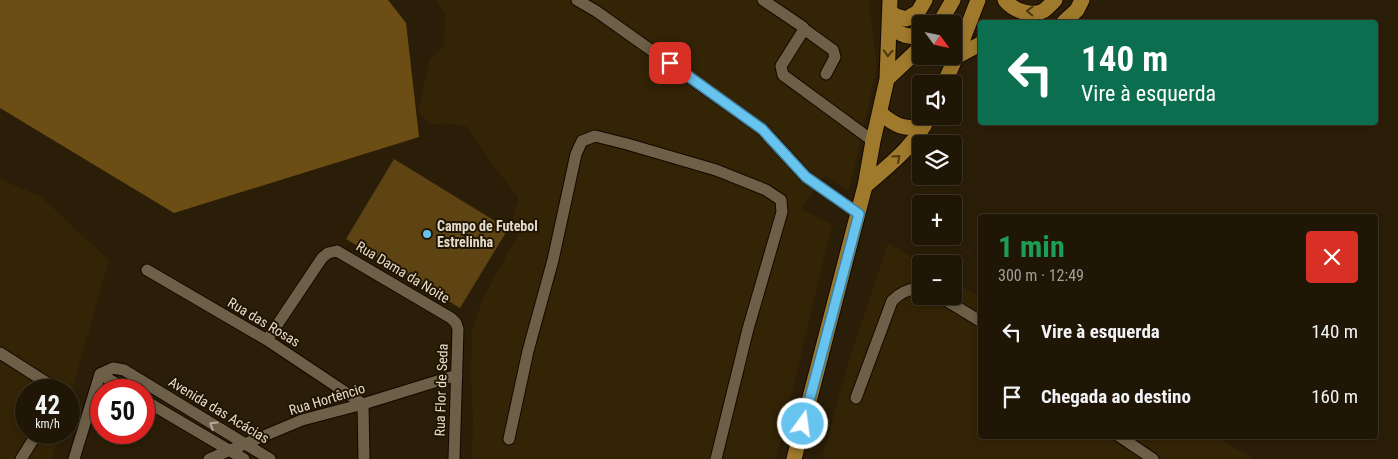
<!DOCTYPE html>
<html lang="pt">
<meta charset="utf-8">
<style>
body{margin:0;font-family:"Roboto Condensed",sans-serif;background:#2d2314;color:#f1f3f6;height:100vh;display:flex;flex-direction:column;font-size:19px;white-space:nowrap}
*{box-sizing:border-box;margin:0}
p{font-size:16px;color:#a29f9b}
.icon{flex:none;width:28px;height:28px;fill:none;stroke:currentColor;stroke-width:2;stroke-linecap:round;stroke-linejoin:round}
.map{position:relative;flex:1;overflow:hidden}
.drawer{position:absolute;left:978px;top:214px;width:400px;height:225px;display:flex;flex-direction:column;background:#201606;border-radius:5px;box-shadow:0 2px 8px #0003,0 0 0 1px #3d3528}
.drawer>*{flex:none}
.hud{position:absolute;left:978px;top:20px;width:400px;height:105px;border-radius:5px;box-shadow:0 2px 8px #0003,0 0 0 1px #3d3528;background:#0b6e4f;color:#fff;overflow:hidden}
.needle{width:32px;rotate:123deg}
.controls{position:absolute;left:912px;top:15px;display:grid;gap:10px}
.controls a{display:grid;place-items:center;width:50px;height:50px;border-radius:5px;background:#201606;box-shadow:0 2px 8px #0003,0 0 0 1px #3d3528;font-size:25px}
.speed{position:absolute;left:15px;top:379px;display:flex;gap:10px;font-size:25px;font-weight:700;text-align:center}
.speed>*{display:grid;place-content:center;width:65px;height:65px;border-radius:50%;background:#201606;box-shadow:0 2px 8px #0003,0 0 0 1px #3d3528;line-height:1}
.speed small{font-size:12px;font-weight:400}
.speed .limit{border:8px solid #d22;background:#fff;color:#111}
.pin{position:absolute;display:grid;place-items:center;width:42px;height:42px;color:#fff;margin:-21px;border-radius:10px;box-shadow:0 2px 8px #0006}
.me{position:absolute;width:55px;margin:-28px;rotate:14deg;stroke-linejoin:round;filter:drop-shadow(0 0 4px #0008)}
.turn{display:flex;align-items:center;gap:18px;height:105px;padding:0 20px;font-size:22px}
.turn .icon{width:65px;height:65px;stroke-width:2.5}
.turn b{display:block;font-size:35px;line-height:42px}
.round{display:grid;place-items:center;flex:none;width:52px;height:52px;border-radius:5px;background:#2d2314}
.summary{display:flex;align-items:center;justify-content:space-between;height:85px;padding:0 20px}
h1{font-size:30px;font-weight:700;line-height:38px;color:#1e9e55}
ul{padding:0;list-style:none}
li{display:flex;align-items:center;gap:15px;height:65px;padding:0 20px}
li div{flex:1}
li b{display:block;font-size:19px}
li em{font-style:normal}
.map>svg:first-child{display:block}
</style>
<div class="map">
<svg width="1398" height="459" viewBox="0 0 1398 459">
<rect width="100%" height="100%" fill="#2b1e08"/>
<path fill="#342406" d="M437,0H869L877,68L849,191L825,176L801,209L832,225L776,459H472L473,418L471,374L472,333L482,300L521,230L512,217L519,198L491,163L468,127L448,123L432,125L418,112L430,58L444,46L445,14Z
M0,179L41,197L109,260L69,401V390H26V432L60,433L52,459H0Z
M888,243L923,264H921V296H954V282L980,297V436H1216L1254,459H822L847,367Z"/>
<path fill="#5e4413" d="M394,159L508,229L460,308L346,239Z"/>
<path fill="#6c4e14" d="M0,0H388L406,23L419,137L174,213L0,108Z"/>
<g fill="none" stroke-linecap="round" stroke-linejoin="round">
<defs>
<path id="minor" d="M577,0L596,11L762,129L806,177L859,214
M763,0L803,27V31L781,66L783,75L873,141
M804,29L833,50L835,57L826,74
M147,270L267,340L363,404L364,459
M939,296L980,321
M267,340L322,258L328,253L337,251L451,318L456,323L458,329L454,459
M0,353L47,383L49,390
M100,374L113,368L124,370L270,459
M100,374L127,390
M856,398L892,301C900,293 909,287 921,290
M144,400L244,459
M1119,436L1153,459
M509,439L528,351L553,260L576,154L582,141L595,136L627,144L716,170L766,190L781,200L782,212L748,329L716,459
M21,459L38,432
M74,459L100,374
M209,459L302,420L363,404L457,375"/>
<path id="major" d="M1005,0C1013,10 1030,17 1043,11C1047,9 1052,3 1055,0
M890,12L896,16L906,19L918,12L925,0
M1064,22L1077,10L1082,0
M939,24L953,0
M889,28L904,35L921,38
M956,57L980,44
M887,79L921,47
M944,84L956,57L978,0
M880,113C896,126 903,130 924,126
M865,186C889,165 915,146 929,116
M794,459L865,186L873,141L887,79L890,0"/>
</defs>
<use href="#minor" stroke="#130800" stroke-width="13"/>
<use href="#major" stroke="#130800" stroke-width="17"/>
<use href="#minor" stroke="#6e6048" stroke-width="11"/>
<use href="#major" stroke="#9f792c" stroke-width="15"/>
</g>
<defs><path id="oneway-chevron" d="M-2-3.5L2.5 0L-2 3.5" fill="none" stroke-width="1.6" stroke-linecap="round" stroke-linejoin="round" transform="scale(1.25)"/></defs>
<g stroke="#4d3810">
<use href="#oneway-chevron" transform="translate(1030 11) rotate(-178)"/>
<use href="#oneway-chevron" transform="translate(888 53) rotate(93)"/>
<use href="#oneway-chevron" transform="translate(897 158) rotate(-42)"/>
</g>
<use stroke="#b5aa98" href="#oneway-chevron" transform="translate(213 425) rotate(-148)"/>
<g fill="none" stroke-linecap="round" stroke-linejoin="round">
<defs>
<path id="route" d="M670,63L762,129L806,177L859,214L803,424"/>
</defs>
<use href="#route" stroke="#427f9b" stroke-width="12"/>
<use href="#route" stroke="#66c4ef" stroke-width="9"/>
</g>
<circle fill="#66c4ef" stroke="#211501" stroke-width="2" cx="427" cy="234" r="5"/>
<g text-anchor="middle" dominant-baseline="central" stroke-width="4" stroke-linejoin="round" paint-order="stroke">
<g font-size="14" font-weight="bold" fill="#e4dcce" stroke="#211501" text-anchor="start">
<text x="437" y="226">Campo de Futebol<tspan x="437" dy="16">Estrelinha</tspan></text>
</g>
<g font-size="14" fill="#e4dcce" stroke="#211501">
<text transform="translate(403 272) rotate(31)">Rua Dama da Noite</text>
<text transform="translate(264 322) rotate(31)">Rua das Rosas</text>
<text transform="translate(441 390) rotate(-88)">Rua Flor de Seda</text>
<text transform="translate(327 399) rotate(-17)">Rua Hortêncio</text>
<text transform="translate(219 410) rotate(31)">Avenida das Acácias</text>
</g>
</g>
</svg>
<div class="controls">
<a><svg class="needle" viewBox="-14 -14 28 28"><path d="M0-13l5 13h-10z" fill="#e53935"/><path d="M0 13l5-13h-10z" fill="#a29f9b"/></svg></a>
<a><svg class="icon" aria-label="sound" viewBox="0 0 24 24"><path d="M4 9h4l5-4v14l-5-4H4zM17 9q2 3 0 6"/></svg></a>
<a><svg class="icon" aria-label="layers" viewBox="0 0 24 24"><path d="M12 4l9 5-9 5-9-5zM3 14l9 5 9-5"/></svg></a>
<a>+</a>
<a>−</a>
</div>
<div class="speed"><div>42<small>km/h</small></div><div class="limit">50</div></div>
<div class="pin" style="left:670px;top:63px;background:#d93025"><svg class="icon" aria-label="arrive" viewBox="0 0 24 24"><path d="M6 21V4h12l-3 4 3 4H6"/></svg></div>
<svg class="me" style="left:803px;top:424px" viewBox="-20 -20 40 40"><circle r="17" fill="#66c4ef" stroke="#fff" stroke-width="3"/><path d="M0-11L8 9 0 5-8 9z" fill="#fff"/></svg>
<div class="hud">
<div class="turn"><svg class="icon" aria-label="left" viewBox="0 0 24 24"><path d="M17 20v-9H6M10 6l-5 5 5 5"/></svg><div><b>140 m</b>Vire à esquerda</div></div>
</div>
<section class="drawer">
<div class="summary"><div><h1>1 min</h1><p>300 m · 12:49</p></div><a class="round" style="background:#d93025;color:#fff"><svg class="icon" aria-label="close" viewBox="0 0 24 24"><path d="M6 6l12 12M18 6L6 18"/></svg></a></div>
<ul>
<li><svg class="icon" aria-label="left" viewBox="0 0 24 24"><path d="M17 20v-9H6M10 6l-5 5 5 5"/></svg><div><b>Vire à esquerda</b></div><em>140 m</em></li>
<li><svg class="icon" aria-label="arrive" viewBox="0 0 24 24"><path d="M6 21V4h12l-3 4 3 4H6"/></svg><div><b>Chegada ao destino</b></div><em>160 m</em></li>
</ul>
</section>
</div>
